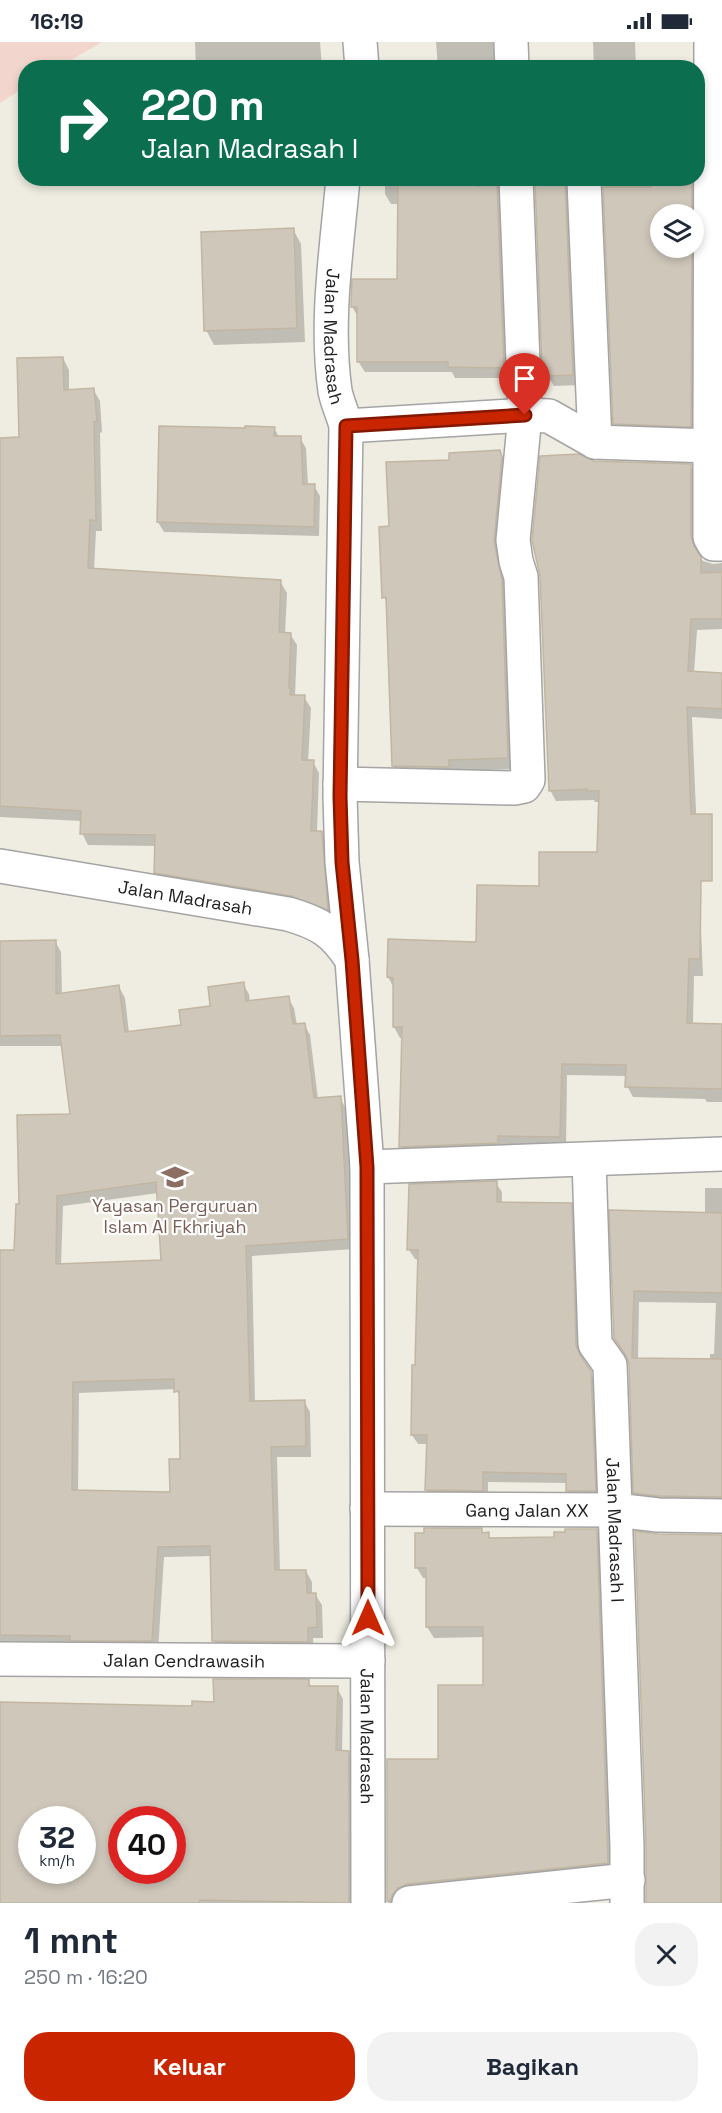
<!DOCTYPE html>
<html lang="id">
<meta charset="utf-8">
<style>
body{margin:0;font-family:"Space Grotesk",sans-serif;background:#f2f2f3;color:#1f2937;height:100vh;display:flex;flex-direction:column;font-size:22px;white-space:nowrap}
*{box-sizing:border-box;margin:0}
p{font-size:20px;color:#747a83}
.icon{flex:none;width:33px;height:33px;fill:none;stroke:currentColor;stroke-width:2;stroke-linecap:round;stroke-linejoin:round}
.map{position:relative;height:1861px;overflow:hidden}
.panel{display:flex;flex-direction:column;background:#fff;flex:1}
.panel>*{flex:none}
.top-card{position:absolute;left:18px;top:18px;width:687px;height:126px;border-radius:24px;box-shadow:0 3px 9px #0003;background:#0b6e4f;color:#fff;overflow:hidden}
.controls{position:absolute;left:650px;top:162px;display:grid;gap:12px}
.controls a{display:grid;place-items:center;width:54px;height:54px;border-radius:50%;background:#fff;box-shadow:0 3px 9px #0003;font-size:30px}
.speed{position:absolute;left:18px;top:1764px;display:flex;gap:12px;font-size:30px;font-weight:700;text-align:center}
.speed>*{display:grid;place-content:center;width:78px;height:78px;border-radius:50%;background:#fff;box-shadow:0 3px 9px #0003;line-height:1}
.speed small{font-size:15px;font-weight:400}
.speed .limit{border:9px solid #d22;background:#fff;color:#111}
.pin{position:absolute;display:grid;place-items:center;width:51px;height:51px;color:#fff;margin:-62px -26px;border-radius:50% 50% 50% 0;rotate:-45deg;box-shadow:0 0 6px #0007}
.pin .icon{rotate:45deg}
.me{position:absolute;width:66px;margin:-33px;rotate:0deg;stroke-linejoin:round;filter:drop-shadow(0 0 4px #0008)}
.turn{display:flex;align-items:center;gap:21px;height:126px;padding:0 24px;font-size:27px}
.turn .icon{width:78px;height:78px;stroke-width:2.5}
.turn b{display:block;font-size:42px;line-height:51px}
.round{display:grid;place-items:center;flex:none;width:63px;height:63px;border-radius:24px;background:#f2f2f3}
.summary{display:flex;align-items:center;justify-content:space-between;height:102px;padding:0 24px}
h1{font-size:36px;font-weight:600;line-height:45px}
.cta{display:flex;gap:12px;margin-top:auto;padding:12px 24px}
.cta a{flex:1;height:69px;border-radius:24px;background:#c92500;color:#fff;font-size:24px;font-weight:600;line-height:69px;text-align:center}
.cta a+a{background:#f2f2f3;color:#1f2937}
.status{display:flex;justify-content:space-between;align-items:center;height:42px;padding:0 30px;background:#fff;direction:ltr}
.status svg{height:16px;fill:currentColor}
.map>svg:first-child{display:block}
</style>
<div class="status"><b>16:19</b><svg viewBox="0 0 49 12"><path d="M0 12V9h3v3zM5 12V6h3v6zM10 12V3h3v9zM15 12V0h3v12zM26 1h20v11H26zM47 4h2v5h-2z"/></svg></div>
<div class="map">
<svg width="722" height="1861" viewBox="0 0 722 1861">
<rect width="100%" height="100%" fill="#efede1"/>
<path fill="#f2d6ce" d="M0,0H102L59,25L26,26L25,45L0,61Z"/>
<path fill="#0003" fill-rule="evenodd" d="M195,0H320L322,26H196Z
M436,0H502L498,26H438Z
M593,0H635L636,26H594Z
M385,136H507L510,336H455L452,330H365L358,319L359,276L352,265L399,239V162H391L385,152Z
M536,136H577L579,343L554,344L543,326Z
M604,136H697V395L621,392L614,381ZM660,172H693V206H660Z
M293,187L301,202L305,300L214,303L206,288Z
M63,316L69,328V349L93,347L100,359L102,390L100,391L102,489H96L94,528L280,539L287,551L285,592H290L297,603L295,654L304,655L311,666L308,720H313L319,731L317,790H321L328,802L334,878L162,842L155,830L156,804L88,803L82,791V779L0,775V398L20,397Z
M274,386L279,395L300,396L306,406L308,444H314L320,454L319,494L164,490L158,480Z
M500,410L506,421L514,727L454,729L400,735L393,724L387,562L384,555L390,486L451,419Z
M594,420L690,424L697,434L698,512L703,519L713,522L722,521V587L697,588L694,631L722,633V677L692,675L703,934H694L693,982L722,983V1060H707L705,1057L633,1055L627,1044V1034L567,1033L566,1105L407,1115L401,1104L404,996H400L394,985V946L388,935L478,901L540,845L598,812L600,760H595L594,758L556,759L550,748Z
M55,899L61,910L62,953L119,945L125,956L129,991L183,984L243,942L249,952L250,960L288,956L294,966L297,983L304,982L310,993L318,1057L340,1056L346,1067L354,1207L252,1214L255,1361L304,1359L310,1370L311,1415H277L280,1530L306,1529L312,1540V1552H315L322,1563L323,1596H313L314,1610H220L214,1599L211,1514L164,1515L158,1609L0,1611V1210H16L21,1164L71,1073L63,1004H0V901ZM158,1151L163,1220L61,1223L63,1164ZM176,1347L181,1357L182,1418L171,1451L78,1450L79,1351Z
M496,1141L502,1150V1161L571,1162L576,1172L581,1314L596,1341L600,1459L573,1458L567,1449V1441L488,1440V1458H432L427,1448L428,1402H418L412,1393L417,1324L419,1218L415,1217L409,1208Z
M705,1146H722V1466L641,1462L635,1451L630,1322L611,1169L705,1172ZM639,1260L716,1261L714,1312H710V1319L638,1317Z
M481,1488L484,1492H488L491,1497H555L596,1488L602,1499L614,1832L400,1861H388V1718H439L485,1644V1595L434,1596L427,1585V1536H423L417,1526Z
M658,1493L722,1494V1861H647Z
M308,1639L312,1645L337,1646L343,1657L342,1710H348L354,1721L355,1861H0V1661L194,1666ZM32,1778H82V1828H32ZM122,1778H172V1828H122Z"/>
<path fill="#cfc7ba" stroke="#c2b6a2" stroke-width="1.5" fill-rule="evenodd" d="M398,136H477V144L497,142L504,326L448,325V320H357V265H351L352,237H397Z
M651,138H692V172H660V206H692L691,385L613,382L603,145H651Z
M535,139H565L573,333L546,334V326H542Z
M294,186L297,286L204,289L201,190Z
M63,315L64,348L94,346L97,379L94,380L96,479L90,478L88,526L281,538L279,590L291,591L289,646L291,647L290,653H305L302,718H314L311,789H322L328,868L291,854L154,831L155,793L80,792L81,769L0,764V396L19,395L17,316Z
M159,384L245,386V384L275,385L274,394H301L303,442H315L314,485L157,480Z
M500,408L502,415L494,500L502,538L508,716L449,718V725L392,724L386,555L382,556L379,485L389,484L386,420L449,418V411Z
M579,412L594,419L691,422V495L694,504L701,515V531L722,530V577H691L688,629L722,631V667L687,665L691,772H712V839H701L700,917H689L687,981L722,982V1047L625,1045L626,1023L562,1022L560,1095L498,1094V1101L399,1105L402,985H393V936L387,935L388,897L476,900L477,843L539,844V810H597L599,749H587V747L549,749L540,534L532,498L540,414Z
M56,898V952L119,943L125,990L181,983L179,968L210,964L208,945L244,940L246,959L289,954L293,982L305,981L314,1056L341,1054L348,1197L246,1204L250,1359L305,1358L306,1404L271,1405L275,1528H306L307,1551H316L317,1585L308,1586V1600L212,1599L210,1504L158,1505L152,1599H70V1594L0,1593V1208H14L16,1162H19L17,1073L70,1072L60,993L0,994V899ZM156,1140L161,1218L56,1222L57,1154ZM174,1337V1350L179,1349L180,1417H169L170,1450L72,1448L73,1340Z
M497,1139V1160L572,1161L576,1303L580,1313L591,1329L596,1449H566V1432L483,1430V1449L425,1448L427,1393H411L412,1323H415L418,1208H407L409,1142Z
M609,1168L722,1171V1251L634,1249L632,1316L722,1317V1455L659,1454L633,1451L629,1322L625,1312L614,1296Z
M424,1486H482V1491L489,1490V1496L554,1495V1490H565V1487H597L608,1821L407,1842L398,1846L392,1853L391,1858L387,1859V1717H438V1643H483V1585H426V1526H415V1491H424Z
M635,1489L658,1492L722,1493L721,1861H646V1804Z
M213,1637H309V1644H338L336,1708L349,1709V1861L200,1858L199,1861H0V1660L192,1664V1659L214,1660ZM32,1778H82V1828H32ZM122,1778H172V1828H122Z"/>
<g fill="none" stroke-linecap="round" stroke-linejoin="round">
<defs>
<g id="minor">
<path d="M360,0L362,26"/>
<path d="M511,0L512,26"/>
<path id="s1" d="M343,136C337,206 325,278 335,349C337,360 343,372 346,384L340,754L342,820L352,918"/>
<path d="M584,139L595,400"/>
<path d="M346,384L525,373L549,374L595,400L710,404V495L714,502H722"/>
<path d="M710,404L711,0"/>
<path d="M340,742L514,746L524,744L528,738L521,535L516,519L513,498L525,373L516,136"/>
<path id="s2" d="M589,1118L595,1302L610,1323L627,1805V1861"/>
<path d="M367,1125L722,1112"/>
<path id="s3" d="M367,1467L615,1468L658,1473L722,1474"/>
<path id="s4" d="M0,1617L368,1619"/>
<path d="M409,1861L628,1838"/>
</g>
<g id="tertiary">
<path id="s5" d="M0,824L288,872C320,881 334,890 352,918L367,1125L368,1861"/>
</g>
</defs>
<use href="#minor" stroke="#a4a4a4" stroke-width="36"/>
<use href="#tertiary" stroke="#a4a4a4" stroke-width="36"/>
<use href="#minor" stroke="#fff" stroke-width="33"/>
<use href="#tertiary" stroke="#fff" stroke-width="33"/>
</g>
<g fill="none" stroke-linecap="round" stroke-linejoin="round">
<defs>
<path id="route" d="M368,1576L367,1125L352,918L342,820L340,754L346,384L525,373"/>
</defs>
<use href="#route" stroke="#831800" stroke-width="15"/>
<use href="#route" stroke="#c92500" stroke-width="10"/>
</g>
<defs>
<symbol id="school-bare" viewBox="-9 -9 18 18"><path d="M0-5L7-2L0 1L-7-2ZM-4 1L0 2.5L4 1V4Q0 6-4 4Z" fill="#8d6e63" stroke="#fff" stroke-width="2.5" paint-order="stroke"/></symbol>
</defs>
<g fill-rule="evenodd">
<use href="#school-bare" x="156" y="1116" width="38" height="38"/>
</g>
<g text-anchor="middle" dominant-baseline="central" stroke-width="4.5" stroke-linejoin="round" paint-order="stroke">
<g font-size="18" fill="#1d1d1d" stroke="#fff">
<text stroke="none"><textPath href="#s1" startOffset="159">Jalan Madrasah</textPath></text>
<text stroke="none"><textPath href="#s5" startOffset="188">Jalan Madrasah</textPath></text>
<text stroke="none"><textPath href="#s3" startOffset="160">Gang Jalan XX</textPath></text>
<text stroke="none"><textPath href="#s2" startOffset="375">Jalan Madrasah I</textPath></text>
<text stroke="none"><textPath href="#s4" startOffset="184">Jalan Cendrawasih</textPath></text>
<text stroke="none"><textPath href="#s5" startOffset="1150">Jalan Madrasah</textPath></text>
</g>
<g font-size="18" fill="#785e54" stroke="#fff">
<text x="175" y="1163">Yayasan Perguruan<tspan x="175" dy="21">Islam Al Fkhriyah</tspan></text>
</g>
</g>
</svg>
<div class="controls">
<a><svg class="icon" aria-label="layers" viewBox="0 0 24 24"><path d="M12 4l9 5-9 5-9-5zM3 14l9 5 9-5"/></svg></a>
</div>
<div class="speed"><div>32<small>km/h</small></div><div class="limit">40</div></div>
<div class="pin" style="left:525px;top:373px;background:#d93025"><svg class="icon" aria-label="arrive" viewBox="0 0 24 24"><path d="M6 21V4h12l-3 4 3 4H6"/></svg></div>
<svg class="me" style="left:368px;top:1576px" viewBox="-20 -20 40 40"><path d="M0-17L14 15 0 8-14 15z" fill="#c92500" stroke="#fff" stroke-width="4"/></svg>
<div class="top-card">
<div class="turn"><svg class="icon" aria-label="right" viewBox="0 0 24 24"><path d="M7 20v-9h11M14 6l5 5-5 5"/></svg><div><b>220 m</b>Jalan Madrasah I</div></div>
</div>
</div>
<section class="panel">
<div class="summary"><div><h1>1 mnt</h1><p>250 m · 16:20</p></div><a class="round"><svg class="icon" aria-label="close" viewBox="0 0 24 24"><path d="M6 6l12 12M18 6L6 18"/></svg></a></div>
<div class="cta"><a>Keluar</a><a>Bagikan</a></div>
</section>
